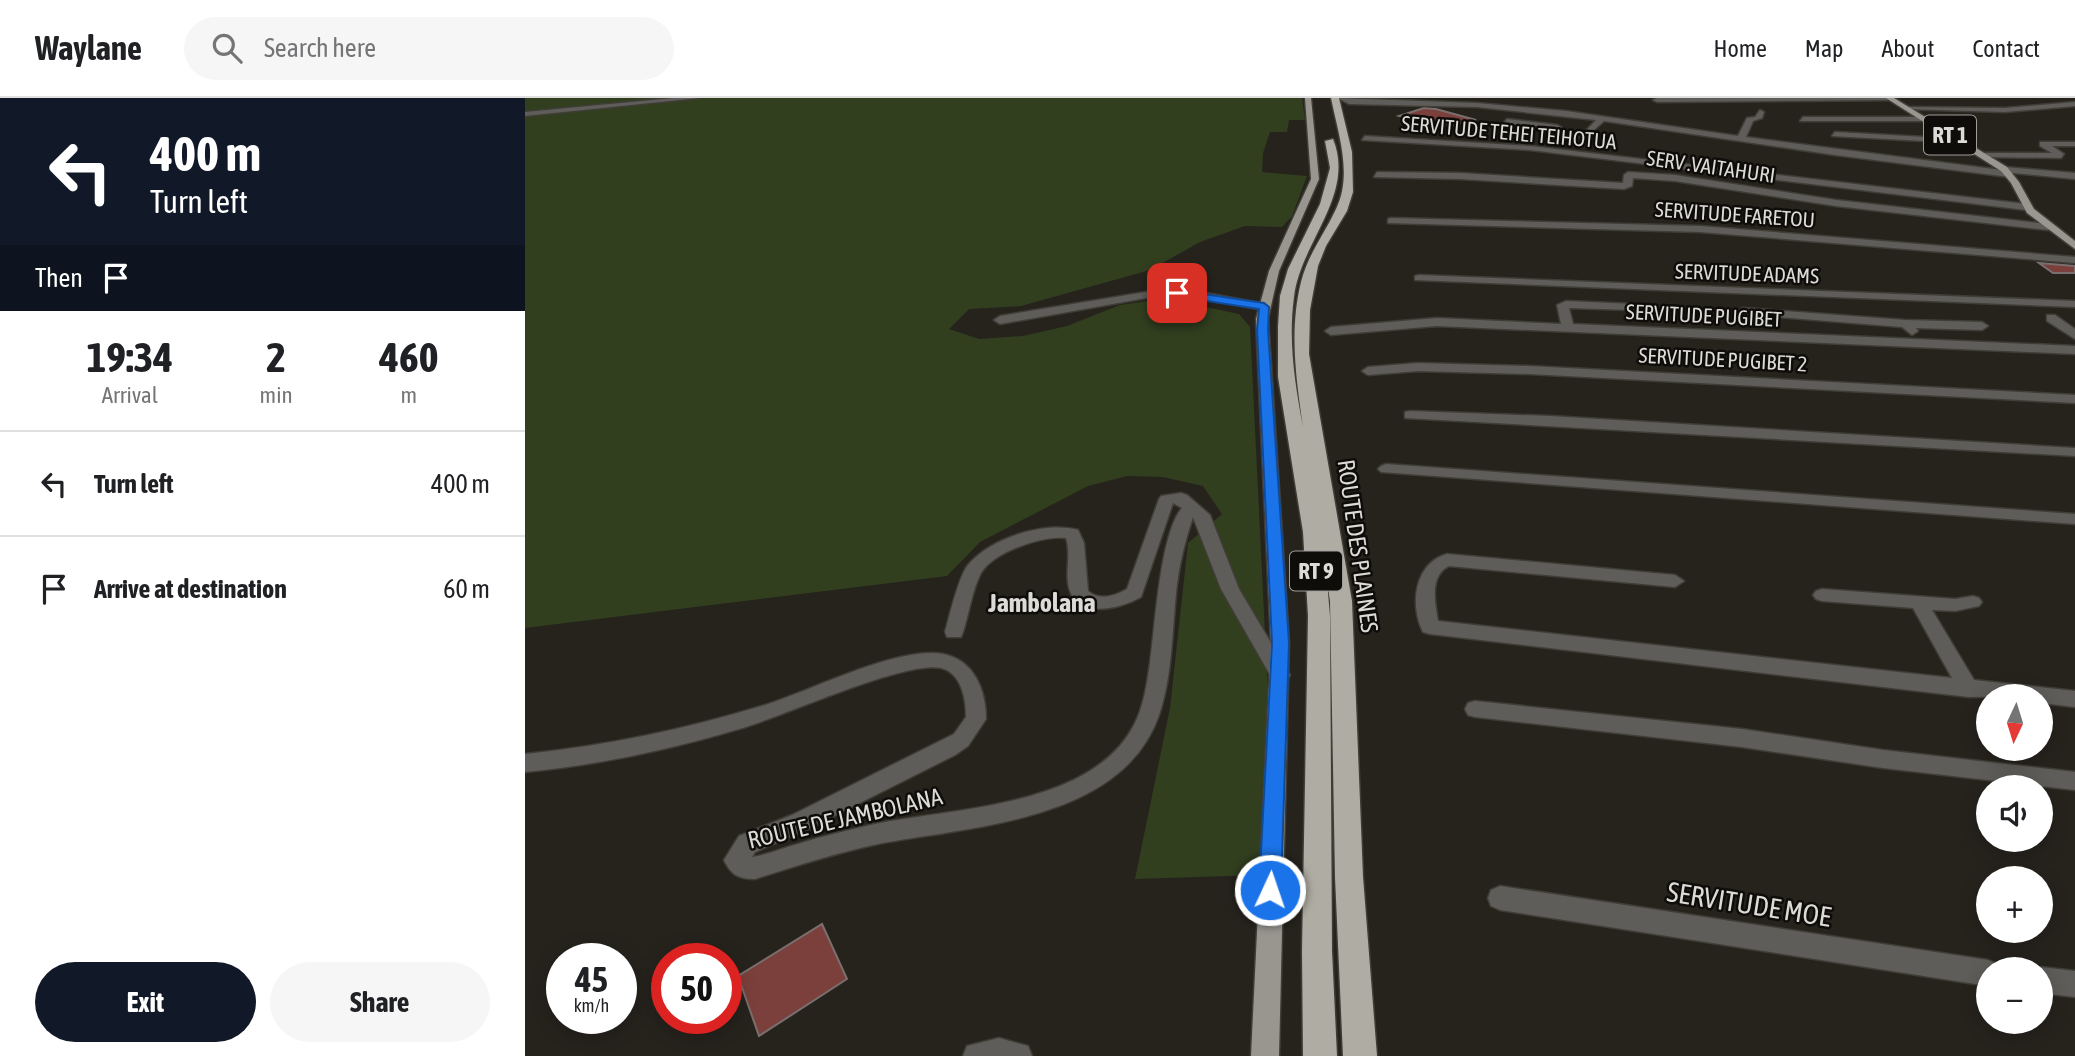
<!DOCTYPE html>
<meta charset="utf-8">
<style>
body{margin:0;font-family:"Asap Condensed",sans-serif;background:#f6f6f6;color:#202124;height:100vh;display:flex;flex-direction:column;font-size:26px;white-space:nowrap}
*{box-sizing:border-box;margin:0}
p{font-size:23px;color:#757577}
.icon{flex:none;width:38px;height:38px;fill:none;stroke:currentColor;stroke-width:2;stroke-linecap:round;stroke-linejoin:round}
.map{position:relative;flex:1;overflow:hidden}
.side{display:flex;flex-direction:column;background:#fff;width:525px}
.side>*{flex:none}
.guide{background:#111827;color:#fff;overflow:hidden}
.needle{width:46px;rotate:184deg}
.fabs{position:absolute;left:1451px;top:586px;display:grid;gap:14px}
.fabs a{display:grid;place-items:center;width:77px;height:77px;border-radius:50%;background:#fff;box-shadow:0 4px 18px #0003;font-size:35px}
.speed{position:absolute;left:21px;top:845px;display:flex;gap:14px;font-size:35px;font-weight:700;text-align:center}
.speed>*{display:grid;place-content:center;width:91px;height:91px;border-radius:50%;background:#fff;box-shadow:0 4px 18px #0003;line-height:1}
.speed small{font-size:18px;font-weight:400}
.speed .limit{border:10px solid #d22;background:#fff;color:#111}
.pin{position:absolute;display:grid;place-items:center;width:60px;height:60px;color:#fff;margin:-30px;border-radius:14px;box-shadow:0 4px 10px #0006}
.me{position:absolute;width:77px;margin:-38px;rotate:3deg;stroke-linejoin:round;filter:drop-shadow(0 0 5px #0008)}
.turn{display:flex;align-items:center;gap:24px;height:147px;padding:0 35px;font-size:32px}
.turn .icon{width:91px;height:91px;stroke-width:2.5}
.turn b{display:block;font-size:49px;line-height:60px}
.then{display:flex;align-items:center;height:66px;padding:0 35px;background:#0003;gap:14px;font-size:26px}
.eta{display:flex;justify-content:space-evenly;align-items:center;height:119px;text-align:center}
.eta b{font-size:42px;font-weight:700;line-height:49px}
.cta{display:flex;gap:14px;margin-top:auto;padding:14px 35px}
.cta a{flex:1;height:80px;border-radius:42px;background:#111827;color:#fff;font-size:28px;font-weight:700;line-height:80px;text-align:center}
.cta a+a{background:#f6f6f6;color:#202124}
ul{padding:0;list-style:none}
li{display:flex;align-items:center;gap:21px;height:105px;padding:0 35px;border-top:2px solid #e0e0e0}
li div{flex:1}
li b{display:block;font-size:26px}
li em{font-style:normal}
header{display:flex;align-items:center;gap:42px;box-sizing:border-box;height:98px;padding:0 35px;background:#fff;border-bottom:2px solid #e0e0e0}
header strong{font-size:33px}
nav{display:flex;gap:38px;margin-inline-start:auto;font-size:24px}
.search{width:490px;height:63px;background:#f6f6f6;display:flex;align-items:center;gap:18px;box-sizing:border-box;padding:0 24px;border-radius:38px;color:#757577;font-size:26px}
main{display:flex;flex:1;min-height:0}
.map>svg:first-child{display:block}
</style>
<header>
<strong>Waylane</strong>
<div class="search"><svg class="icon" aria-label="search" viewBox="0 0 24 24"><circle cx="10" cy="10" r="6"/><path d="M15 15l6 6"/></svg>Search here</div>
<nav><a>Home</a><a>Map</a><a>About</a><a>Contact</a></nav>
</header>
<main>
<section class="side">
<div class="guide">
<div class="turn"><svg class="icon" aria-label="left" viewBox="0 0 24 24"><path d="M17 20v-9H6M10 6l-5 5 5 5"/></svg><div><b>400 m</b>Turn left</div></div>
<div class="then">Then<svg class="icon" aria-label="arrive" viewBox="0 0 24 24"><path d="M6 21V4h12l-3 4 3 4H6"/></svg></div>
</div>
<div class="eta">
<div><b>19:34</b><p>Arrival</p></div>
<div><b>2</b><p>min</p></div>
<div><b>460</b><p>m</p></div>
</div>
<ul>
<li><svg class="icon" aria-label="left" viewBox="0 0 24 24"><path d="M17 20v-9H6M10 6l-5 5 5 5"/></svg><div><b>Turn left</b></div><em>400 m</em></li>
<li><svg class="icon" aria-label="arrive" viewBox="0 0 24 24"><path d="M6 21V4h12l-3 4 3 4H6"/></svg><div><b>Arrive at destination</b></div><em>60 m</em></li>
</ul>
<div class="cta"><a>Exit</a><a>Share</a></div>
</section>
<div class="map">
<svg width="1550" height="958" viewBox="0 0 1550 958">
<rect width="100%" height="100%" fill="#26231d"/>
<path fill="#313f1f" d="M0,0H777L780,22H764L762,34H745L738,55L737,74L782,78L767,118L757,129L720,128L675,144L625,172L496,208L444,211L424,231L454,241L498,238L542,228L595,207L630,202L657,204L714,216L725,229L744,618L735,777L610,781L645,610L663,445L697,416L678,388L638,379L602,378L563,388L455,444L422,478L0,530Z"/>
<path fill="#7c403c" stroke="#796f6e" stroke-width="2" d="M899,10L911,11L951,22L924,28L914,25L909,28L874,18Z
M1514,165L1550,168V175H1528Z
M297,826L322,881L234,938L213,878Z"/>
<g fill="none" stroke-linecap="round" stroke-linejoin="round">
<defs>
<path id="minor" d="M148,0H174L0,18V14Z
M813,0L952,5L1041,13L1213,38L1222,20L1230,19L1235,12L1239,14L1237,20L1228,23L1221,39L1476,72L1480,69L1550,75V81L1488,75L1484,79L1310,57L1079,23L1059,41L1055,39L1071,22L952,9L824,6Z
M1132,0H1367L1371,2L1132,4L1128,2Z
M1550,4V8L1480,14L1379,11L1383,9L1480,10Z
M1278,19H1400L1404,21L1400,23H1275Z
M982,21L1032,27L1036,29L1032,31L979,25Z
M1310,34L1436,41L1440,43L1436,45L1307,38Z
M840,38L1005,48L1501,106L1506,109L1501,112L1005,52L837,42Z
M1515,44H1550V48H1527L1539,56L1536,60L1459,59L1455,57L1459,55H1527L1515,48Z
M852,74L935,75L1098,85L1099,77L1103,74L1150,77L1311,102L1523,126L1528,129L1523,132L1311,108L1150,83L1108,80L1107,88L1099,91L935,81L849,79Z
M866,120L1175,128L1550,159V165L1175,134L863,125V121Z
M894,177L1550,203V209L890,182V178Z
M665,192L739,206L745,209L739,212L665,198L621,200L475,226L469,222L475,218L621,194Z
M1041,203L1108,206L1114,209L1108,212L1044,210L1048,226L1550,248V256L912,228L806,237L800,233L806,229L912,220L1036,226L1032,207Z
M1218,210L1380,222L1457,224L1463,228L1457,232L1391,230L1393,233L1387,237L1377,229L1214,216V212Z
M1522,217H1530L1550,231V241L1522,223Z
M893,265L1004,268L1550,297V305L1004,276L893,273L843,277L837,273L843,269Z
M885,313L1025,318L1550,350V358L880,320V314Z
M861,366L1550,416V426L856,374L853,371L856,368Z
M656,395L662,397L685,417L714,491L765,577L762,582L755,585L748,582L696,491L668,419C661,440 655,463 652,486C647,529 648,576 634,617C597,724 445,728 353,746C311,755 270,768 230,781C214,781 206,777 199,762L214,738L267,717L429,636L441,619C441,602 437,575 416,570C380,562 257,619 214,631C143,652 73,667 0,674V656C81,648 162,631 240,607C286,593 372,548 418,556C449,562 461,592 461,621L443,648L430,657L283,731L230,754L227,759C242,757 258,750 273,746C298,738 324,732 350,726C429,710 567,709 609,627C619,608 622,585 625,565C630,530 635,435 657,410L648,405L616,499C593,512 548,522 543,485C541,470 546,455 541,440C518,437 468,454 456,475C447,492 444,516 438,534L436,539H422L420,534C424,520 434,477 443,467C466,440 519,423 553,432L559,445L563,493C574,503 590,498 602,491L634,401L636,398Z
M922,456L1150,477L1159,483L1150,489L924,468C904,478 910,505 913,523L1427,580L1388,510L1297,503L1291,501L1288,497L1291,493L1297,491L1430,501L1448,498L1454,500L1457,504L1454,508L1430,513L1407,512L1449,582L1550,593V609L1516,605V598L1444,599L905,536L898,534C884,506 890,465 922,456Z
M950,603L1217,631L1358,652L1550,674V692L1358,670L1217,649L950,619L943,617L940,611L943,605Z
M975,788L1463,862L1472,866L1475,872H1463V888L975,812L966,808L963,800L966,792Z
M1516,869L1550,873V899L1516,895V872H1510Z
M474,940L503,948L507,958H438L442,948Z"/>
<path id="major" d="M780,0H786L794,81L754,173L743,221L764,545L754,958H726L746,545L731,221L744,173L786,81Z
M1361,0H1369L1482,69L1494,84L1509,111L1550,143V151L1502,115L1486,85L1476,73Z"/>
<path id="highway" d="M806,0H814L827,54L828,94L822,113L801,148L793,168L785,212L784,256L827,503L838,779L852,958H818L810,779L805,503L802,483L805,518L807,853L812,958H778L777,853L783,518L778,434L753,279V228L755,198L763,171L795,106L805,70L800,43L808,41C831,97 775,145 769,199C763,243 770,286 778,329C771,280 764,232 776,184C783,156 799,137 811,111C828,77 813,35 806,0Z"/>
</defs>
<use href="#minor" stroke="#403d37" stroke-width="3"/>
<use href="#major" stroke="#403d37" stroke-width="3"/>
<use href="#highway" stroke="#403d37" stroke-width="3"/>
<use href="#minor" fill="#5e5d59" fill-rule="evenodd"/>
<use href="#major" fill="#98968f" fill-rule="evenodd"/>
<use href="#highway" fill="#afaca4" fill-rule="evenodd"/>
</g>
<path fill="#1a73e8" stroke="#114b97" stroke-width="2" d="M652,192L739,205L744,209L743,232L764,545L756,792L753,800L745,803L737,800L734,792L747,545L732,232L734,211L649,198V193Z"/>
<g text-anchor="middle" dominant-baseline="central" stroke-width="5" stroke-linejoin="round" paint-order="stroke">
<g font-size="21" fill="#dddbd7" stroke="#0e0d0a">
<text transform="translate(984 34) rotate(5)">SERVITUDE TEHEI TEIHOTUA</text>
<text transform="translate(1186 68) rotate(8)">SERV .VAITAHURI</text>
<text transform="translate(1210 116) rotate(4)">SERVITUDE FARETOU</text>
<text transform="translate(1222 175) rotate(2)">SERVITUDE ADAMS</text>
<text transform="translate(1179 217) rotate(3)">SERVITUDE PUGIBET</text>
<text transform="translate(1198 261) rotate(3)">SERVITUDE PUGIBET 2</text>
</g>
<g fill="#0e0d0a" stroke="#9f9d9a" stroke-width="2">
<rect x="1399" y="17.5" width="52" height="39" rx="5"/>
<rect x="765" y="453.5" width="52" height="39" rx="5"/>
</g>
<g font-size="23" font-weight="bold" fill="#dddbd7">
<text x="1425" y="37">RT 1</text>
<text x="791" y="473">RT 9</text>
</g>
<g font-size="24" fill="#dddbd7" stroke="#0e0d0a">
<text transform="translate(833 448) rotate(82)">ROUTE DES PLAINES</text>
<text transform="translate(320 720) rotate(-13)">ROUTE DE JAMBOLANA</text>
</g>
<g font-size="26" font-weight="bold" fill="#dddbd7" stroke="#0e0d0a">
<text x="517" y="505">Jambolana</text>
</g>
<g font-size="28" fill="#dddbd7" stroke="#0e0d0a">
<text transform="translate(1224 806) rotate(9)">SERVITUDE MOE</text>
</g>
</g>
</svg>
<div class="fabs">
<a><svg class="needle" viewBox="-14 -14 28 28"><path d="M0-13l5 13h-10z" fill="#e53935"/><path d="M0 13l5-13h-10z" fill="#757577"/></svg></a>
<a><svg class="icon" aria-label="sound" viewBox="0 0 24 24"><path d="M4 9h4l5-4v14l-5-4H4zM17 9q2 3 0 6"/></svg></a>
<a>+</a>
<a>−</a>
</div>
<div class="speed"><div>45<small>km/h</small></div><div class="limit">50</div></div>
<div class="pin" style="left:652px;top:195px;background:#d93025"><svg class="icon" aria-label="arrive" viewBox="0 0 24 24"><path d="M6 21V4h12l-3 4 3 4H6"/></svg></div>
<svg class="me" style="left:745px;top:792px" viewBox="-20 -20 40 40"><circle r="17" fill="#1a73e8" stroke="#fff" stroke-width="3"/><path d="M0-11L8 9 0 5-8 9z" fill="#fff"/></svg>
</div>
</main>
